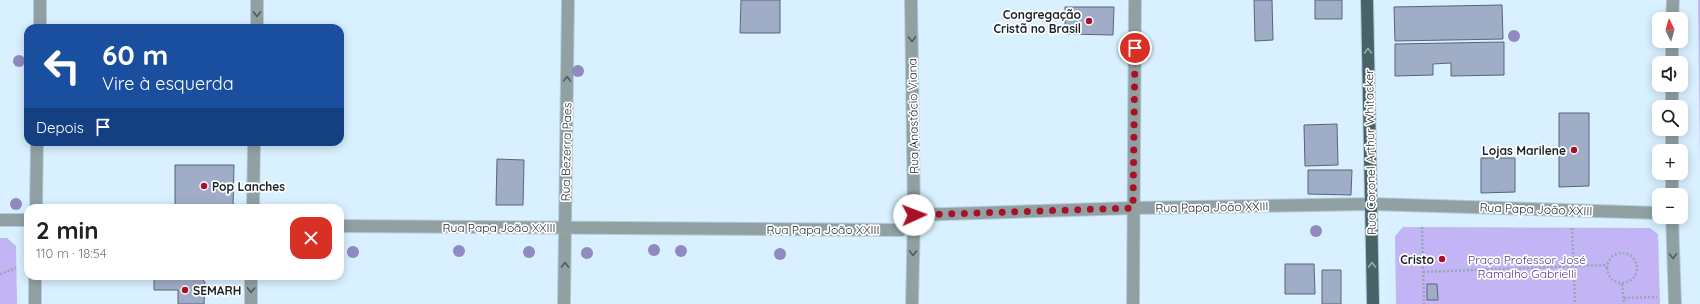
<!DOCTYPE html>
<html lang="pt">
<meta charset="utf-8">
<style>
body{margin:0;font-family:Quicksand,sans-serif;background:#f6f6f6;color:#222;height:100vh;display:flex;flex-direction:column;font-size:15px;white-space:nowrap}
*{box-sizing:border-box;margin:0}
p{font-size:13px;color:#767676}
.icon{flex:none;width:22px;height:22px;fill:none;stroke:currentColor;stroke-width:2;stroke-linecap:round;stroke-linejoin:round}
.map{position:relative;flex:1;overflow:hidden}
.side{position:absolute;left:24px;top:204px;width:320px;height:76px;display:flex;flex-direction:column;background:#fff;border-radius:12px;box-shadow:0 2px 10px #0003}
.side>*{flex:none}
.guide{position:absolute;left:24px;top:24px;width:320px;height:122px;border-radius:12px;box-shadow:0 2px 10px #0003;background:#1a4fa0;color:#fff;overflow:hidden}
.needle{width:26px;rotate:355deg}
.tools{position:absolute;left:1652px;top:12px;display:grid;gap:8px}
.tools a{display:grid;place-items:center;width:36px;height:36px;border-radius:8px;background:#fff;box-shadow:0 2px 10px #0003;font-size:20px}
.pin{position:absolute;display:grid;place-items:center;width:34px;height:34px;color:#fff;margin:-17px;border:2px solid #fff;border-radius:50%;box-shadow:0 1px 4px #0007}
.me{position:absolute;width:44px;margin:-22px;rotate:88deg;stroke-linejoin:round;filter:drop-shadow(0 0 3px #0008)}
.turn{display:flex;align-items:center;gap:14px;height:84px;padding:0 12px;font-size:18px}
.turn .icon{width:52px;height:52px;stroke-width:2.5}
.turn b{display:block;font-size:28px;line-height:34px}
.then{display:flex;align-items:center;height:38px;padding:0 12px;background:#0003;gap:8px;font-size:15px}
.round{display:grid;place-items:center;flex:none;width:42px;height:42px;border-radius:12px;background:#f6f6f6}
.overview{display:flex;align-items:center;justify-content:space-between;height:68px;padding:0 12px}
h1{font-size:24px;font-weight:700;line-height:30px}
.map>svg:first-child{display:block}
</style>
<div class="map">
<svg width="1700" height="304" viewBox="0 0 1700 304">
<rect width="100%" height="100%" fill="#d8f0ff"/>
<path fill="#c2b4f5" d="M1698,0H1700V164Z
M1403,227L1650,228L1658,234L1660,304H1396L1395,236Z
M0,238H7L16,246L17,304H0Z"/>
<path fill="#a0adc7" stroke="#59647c" d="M741,0H780V33H740Z
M1254,0H1272L1273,40L1255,41Z
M1315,0H1342V19H1315Z
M1502,5L1503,39L1395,41L1394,7Z
M1065,7H1114L1113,35L1065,34Z
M1504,42V75L1451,76V63L1433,64V75L1395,76V44Z
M1559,113H1589V186L1559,187Z
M1337,124L1338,165L1305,166L1304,125Z
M1481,158H1515V192L1481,193Z
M497,159L524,160L523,205H496Z
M175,165H234L233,208L175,207Z
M1308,170H1352L1351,195L1308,194Z
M1285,264H1314L1315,294H1285Z
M1322,270H1341V304H1322Z
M154,276H199L205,282L204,304H178V290H154Z
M1427,284H1437L1438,300H1427Z"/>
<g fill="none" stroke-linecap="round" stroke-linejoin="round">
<defs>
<path id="minor" d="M911,0L914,215L912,304
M1672,19L1673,0
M40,28V0
M257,28V0
M1672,63V41
M1672,107V85
M1672,151V129
M1672,195V173
M36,208L37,142
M253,208L254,142
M1672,217L1675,304
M0,220H28
M340,226L901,230L914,215L1133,208L1371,204L1659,213
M35,304V276
M251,304V276
M564,304L568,0
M1133,304L1135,0"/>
<path id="major" d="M1367,0L1373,304"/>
</defs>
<use href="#minor" stroke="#b5cbd8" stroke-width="14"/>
<use href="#major" stroke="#b5cbd8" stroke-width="14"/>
<path stroke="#95a8b4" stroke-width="2.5" stroke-dasharray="2 2" stroke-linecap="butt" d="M1422,227L1424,304
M1572,228L1575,304
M1607 268a15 15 0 1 1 30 0a15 15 0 1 1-30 0Z
M1423,272L1607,265
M0,274L16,268
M1622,284L1624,304
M1624,298L1657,297"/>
<use href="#minor" stroke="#91a1a3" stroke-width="12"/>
<use href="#major" stroke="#476367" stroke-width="12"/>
</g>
<g fill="#8f8bbf">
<circle cx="1514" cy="36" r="6"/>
<circle cx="19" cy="61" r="6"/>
<circle cx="578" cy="71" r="6"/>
<circle cx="16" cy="204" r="6"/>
<circle cx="1316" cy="231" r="6"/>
<circle cx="654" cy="250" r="6"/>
<circle cx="459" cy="251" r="6"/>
<circle cx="681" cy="251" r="6"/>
<circle cx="353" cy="252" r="6"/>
<circle cx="529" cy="252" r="6"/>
<circle cx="587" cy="253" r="6"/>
<circle cx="780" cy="254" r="6"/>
</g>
<defs><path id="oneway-chevron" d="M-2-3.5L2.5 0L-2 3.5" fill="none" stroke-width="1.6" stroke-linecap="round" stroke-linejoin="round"/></defs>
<g stroke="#4e5b60">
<use href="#oneway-chevron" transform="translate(257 14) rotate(91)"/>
<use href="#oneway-chevron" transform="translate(912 39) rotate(89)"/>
<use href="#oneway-chevron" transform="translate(567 79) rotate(-89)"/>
<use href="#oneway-chevron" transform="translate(913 253) rotate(92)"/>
<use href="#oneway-chevron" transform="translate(1673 256) rotate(88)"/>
<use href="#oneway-chevron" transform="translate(565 265) rotate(-89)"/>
<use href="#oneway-chevron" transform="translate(251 290) rotate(91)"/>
</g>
<g stroke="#9aa9ab">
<use href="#oneway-chevron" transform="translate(1368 51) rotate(-91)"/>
<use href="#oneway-chevron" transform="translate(1372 265) rotate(-91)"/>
</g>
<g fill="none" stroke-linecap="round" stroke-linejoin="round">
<path stroke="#a91226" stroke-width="7" stroke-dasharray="0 12.6" d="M914,215L1133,208L1135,48"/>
</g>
<g fill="#a91226" stroke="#fff" stroke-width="1.5">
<circle cx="1089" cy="21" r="4"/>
<circle cx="1574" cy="150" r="4"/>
<circle cx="204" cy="186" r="4"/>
<circle cx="1442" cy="259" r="4"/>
<circle cx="185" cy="290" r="4"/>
</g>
<g text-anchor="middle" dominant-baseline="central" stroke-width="3.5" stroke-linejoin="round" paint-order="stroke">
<g font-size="12" font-weight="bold" fill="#172229" stroke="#fff" text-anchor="end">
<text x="1081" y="14">Congregação<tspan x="1081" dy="14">Cristã no Brasil</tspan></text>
<text x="1566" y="150">Lojas Marilene</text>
<text x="212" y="186" text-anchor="start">Pop Lanches</text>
<text x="1434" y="259">Cristo</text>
<text x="193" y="290" text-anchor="start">SEMARH</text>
</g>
<g font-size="12" fill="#172229" stroke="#fff">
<text transform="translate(913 116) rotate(-91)">Rua Anastácio Viana</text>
<text transform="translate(566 152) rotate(-89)">Rua Bezerra Paes</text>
<text transform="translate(1370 152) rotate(-91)">Rua Coronel Arthur Whitacker</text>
<text transform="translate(1212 207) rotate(-1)">Rua Papa João XXIII</text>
<text transform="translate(1536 209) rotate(2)">Rua Papa João XXIII</text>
<text x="499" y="227">Rua Papa João XXIII</text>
<text x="823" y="229">Rua Papa João XXIII</text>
</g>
<g font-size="12" fill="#53398b" stroke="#fff">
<text x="1527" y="259">Praça Professor José<tspan x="1527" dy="14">Ramalho Gabrielli</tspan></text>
</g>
</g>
</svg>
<div class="tools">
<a><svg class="needle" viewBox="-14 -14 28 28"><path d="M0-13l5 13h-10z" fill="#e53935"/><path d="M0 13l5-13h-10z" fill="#767676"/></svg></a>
<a><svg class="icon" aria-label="sound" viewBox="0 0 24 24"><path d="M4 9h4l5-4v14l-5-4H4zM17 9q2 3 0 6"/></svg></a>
<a><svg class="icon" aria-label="search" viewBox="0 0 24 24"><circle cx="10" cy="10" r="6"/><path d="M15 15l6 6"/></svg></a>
<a>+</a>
<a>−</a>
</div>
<div class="pin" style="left:1135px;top:48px;background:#d93025"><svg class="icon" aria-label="arrive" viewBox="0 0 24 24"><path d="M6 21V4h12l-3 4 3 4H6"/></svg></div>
<svg class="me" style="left:914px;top:215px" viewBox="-20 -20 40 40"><circle r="19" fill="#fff"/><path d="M0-13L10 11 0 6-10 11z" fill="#a91226"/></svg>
<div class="guide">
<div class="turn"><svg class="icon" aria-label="left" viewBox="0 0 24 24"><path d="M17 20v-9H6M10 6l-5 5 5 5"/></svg><div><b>60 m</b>Vire à esquerda</div></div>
<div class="then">Depois<svg class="icon" aria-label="arrive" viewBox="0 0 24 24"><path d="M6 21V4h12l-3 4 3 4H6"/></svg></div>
</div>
<section class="side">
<div class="overview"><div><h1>2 min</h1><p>110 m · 18:54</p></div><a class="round" style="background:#d93025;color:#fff"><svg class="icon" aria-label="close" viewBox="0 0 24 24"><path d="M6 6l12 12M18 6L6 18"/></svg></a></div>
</section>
</div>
